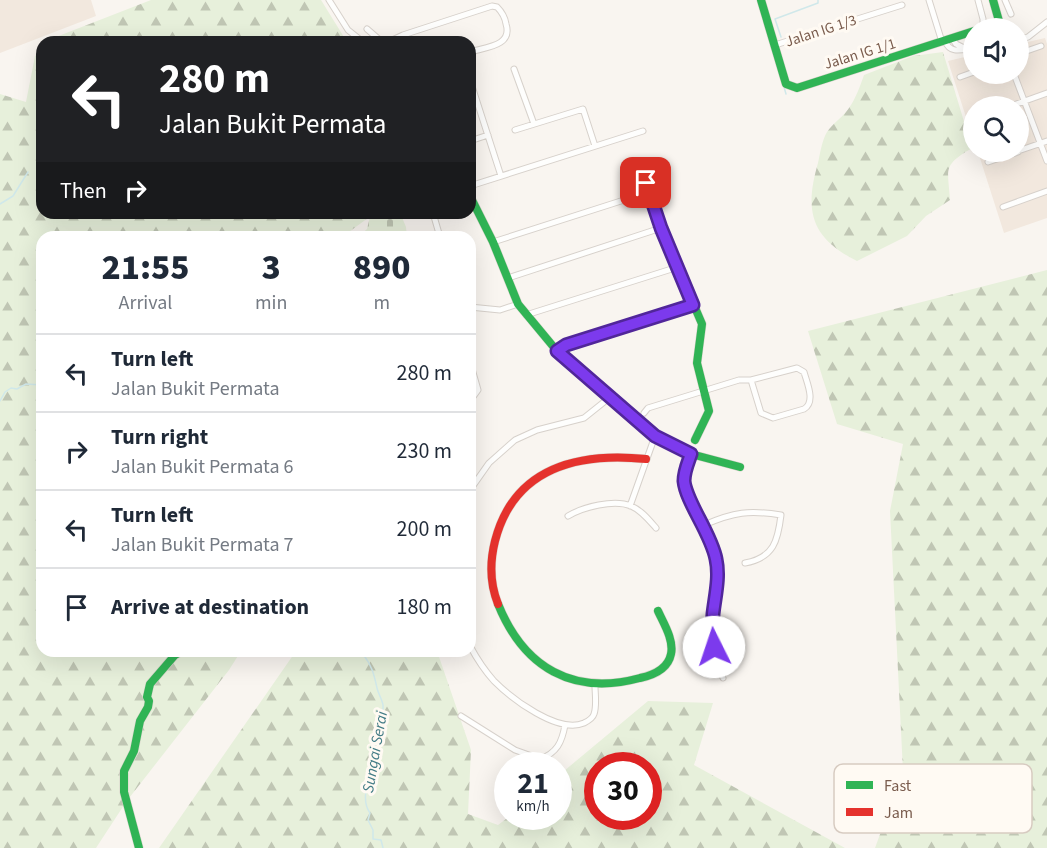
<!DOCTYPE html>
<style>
body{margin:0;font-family:"Source Sans 3",sans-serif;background:#f6f6f7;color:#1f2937;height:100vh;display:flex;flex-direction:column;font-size:22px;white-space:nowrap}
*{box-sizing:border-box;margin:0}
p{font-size:20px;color:#747a83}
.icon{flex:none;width:33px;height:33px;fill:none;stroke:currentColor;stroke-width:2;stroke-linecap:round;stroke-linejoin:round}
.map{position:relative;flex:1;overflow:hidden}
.drawer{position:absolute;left:36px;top:231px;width:440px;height:426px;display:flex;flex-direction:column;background:#fff;border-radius:18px;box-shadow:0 6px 24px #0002}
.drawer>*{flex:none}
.top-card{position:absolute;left:36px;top:36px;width:440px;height:183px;border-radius:18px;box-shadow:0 6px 24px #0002;background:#202124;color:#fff;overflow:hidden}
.buttons{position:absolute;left:963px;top:18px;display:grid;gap:12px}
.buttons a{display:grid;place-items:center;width:66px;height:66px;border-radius:50%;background:#fff;box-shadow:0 6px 24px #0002;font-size:30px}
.speed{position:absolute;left:494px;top:752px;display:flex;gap:12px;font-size:30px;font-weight:700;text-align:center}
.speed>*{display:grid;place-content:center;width:78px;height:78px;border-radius:50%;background:#fff;box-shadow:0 6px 24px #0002;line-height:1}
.speed small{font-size:15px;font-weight:400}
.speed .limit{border:9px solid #d22;background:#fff;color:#111}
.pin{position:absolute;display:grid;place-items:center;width:51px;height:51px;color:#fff;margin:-26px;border-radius:12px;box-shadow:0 3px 9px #0006}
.me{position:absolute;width:66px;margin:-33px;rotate:356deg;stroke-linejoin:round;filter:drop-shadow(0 0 4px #0008)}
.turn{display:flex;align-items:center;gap:21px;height:126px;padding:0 24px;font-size:27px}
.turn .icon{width:78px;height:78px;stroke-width:2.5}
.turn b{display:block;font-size:42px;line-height:51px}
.then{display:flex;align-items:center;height:57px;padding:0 24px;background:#0003;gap:12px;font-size:22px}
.eta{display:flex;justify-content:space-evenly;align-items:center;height:102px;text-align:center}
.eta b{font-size:36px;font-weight:800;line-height:42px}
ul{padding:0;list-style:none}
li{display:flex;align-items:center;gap:18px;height:78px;padding:0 24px;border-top:2px solid #e0e1e3}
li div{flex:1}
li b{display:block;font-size:22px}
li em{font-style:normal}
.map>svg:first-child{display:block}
</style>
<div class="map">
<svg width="1047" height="848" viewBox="0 0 1047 848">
<defs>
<pattern id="forest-firs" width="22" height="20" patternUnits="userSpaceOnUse" patternTransform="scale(1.5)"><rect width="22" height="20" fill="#e7f0db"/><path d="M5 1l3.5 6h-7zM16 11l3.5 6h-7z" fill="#c0c6b4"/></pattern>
<pattern id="cemetery-stones" width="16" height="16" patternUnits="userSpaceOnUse" patternTransform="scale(1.5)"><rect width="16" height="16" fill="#e7f0db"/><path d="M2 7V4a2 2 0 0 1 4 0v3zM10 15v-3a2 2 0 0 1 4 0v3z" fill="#c0c6b4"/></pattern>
</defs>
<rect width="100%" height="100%" fill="#f9f5f0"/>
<path fill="#f2e8de" d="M0,0H91L96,16L0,53Z
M1045,38L1047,44V218L1004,233L978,152H1018V106H974L973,139L948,61L973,55L974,74H1018L1019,44Z"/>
<path fill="url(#forest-firs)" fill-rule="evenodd" d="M151,0H321L347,42H51L56,37Z
M42,50V213H367L368,218L342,237H42V651H241L229,670L126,802L96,848H0V94L26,102L35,56Z
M943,52L972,148C942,166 948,168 950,200L926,216L907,236L857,261C811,238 804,211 818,163C820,154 822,140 827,132C833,123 843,117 849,108C856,98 860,86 864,75L913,56Z
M1047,270V848H875L903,771L890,511L903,444L837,424L808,331Z
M296,651H437L471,750L468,814L498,825L510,816H558V776L648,701L713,703L694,765L845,848H159ZM597,765H648V816H597Z"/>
<path fill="url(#cemetery-stones)" d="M371,213L401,215L406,227L407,237H358L367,229Z"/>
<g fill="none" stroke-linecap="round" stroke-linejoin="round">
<path stroke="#d0e8ea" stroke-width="1.5" d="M781,37L775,19L818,3V0
M784,87L786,94
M0,204L13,196L28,172
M0,401L5,392L11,388L17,389L26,384L42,385
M363,651V654C372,666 374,674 377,688C378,693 382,699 383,705C384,715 378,723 377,732C375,741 376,751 374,760C371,776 359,798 370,813L368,820L373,830V839L381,840L383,848"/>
<defs>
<path id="street" d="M329,0L348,30L363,42
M929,0L942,42
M978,0L983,19V25L979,28
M1005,0L1011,14
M367,29L382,42
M952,38L956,44L966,49
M1018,40L1028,37L1047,22
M945,41C950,54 961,50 974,48
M388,42L403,35L492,6L497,7C501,11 505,17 506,24C513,46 486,47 470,52
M775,45L902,5
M1018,54L1041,46
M514,69L534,124
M1014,74L1047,161
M960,77L974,72
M470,80L501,176
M1011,106L1047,93
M515,130L583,109L595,146
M470,141L488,135
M1018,151L1047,141
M988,162L1018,152
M470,186L643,131
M1003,207L1047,191
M433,213L440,237
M493,242L649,192
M508,278L661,228
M470,307L500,310L518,304
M526,315L678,267
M557,351L566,345L694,305
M470,362L478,390L470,401
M644,413L648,408L739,380H751L797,368L804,372C807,383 816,402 804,409L773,418L761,413L751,380
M691,454C688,463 684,471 684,481C686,502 711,533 716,558C720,578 713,598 712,619C712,639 716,659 723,678
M470,490L489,463L515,440L537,430L584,418L609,398
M630,506L655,436
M568,516C583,507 614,499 631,506C641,510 649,520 656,528
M704,525C734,512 749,510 781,515C778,540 774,558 745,563
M470,646C477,659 485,671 494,681C512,699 558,734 584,723C588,721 593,718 594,714C597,706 595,694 595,686
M461,716L515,750L540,759C557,753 562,742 565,725"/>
<path id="fast" d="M761,0L786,84L797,88L974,31
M993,0L1001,28
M646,183L661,228L702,324L697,363L709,411L695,440
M470,196L493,242L518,304L557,351L655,436L691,454L740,467
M498,604C524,668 573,696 640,678C654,675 668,669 671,654C674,640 664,624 658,611
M139,848L124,792V771L134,751L140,721L148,707L149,701L147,697L150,684L175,655L182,651"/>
<path id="jam" d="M498,604C490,584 490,561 495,541C514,467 579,452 646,459"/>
</defs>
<use href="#street" stroke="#d7d1cb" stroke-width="7"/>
<use href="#fast" stroke="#d9d2cb" stroke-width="9"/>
<use href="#jam" stroke="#d9d2cb" stroke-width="9"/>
<use href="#street" stroke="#fefefd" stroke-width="5"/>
<use href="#fast" stroke="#30b455" stroke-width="8"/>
<use href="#jam" stroke="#e5322d" stroke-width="8"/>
</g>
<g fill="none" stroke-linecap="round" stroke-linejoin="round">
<defs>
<path id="route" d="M646,183L661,228L693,305L566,345L557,351L655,436L691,454C688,463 684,471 684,481C686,502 711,533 716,559C720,577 715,596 713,614C712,625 713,636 714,647"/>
</defs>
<use href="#route" stroke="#51269a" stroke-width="15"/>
<use href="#route" stroke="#7c3aed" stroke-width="10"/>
</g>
<g text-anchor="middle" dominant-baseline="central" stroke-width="6" stroke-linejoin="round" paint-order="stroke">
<g font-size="15" fill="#7a5c4d" stroke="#fffaf3">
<text transform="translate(821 31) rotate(-18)">Jalan IG 1/3</text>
<text transform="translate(860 54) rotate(-17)">Jalan IG 1/1</text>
</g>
<g font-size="16" font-style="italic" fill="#437c86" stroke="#fffaf3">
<text transform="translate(375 752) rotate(-80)">Sungai Serai</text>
</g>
</g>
<rect x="834" y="764" width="198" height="69" rx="9" fill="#fffaf3" stroke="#d7cbc1" stroke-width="1.5"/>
<rect x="846" y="781" width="27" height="8" fill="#30b455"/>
<rect x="846" y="808" width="27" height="8" fill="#e5322d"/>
<g font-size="16" fill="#7a5c4d">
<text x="884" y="791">Fast</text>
<text x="884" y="818">Jam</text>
</g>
</svg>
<div class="buttons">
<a><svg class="icon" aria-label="sound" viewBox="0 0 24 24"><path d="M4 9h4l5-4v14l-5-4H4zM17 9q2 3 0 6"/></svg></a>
<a><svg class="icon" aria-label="search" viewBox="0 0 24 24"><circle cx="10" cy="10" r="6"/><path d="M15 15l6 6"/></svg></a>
</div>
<div class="speed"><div>21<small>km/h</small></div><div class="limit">30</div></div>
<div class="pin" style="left:646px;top:183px;background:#d93025"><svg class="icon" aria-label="arrive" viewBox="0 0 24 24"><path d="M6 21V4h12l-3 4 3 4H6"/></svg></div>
<svg class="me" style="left:714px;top:647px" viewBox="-20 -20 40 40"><circle r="19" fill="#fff"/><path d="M0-13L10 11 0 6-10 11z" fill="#7c3aed"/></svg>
<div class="top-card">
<div class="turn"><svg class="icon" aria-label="left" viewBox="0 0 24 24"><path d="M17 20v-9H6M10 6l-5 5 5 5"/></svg><div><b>280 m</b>Jalan Bukit Permata</div></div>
<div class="then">Then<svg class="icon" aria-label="right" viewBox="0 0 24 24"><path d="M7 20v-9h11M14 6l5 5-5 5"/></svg></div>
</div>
<section class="drawer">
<div class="eta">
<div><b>21:55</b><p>Arrival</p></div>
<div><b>3</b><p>min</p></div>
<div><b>890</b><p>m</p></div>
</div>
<ul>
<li><svg class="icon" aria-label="left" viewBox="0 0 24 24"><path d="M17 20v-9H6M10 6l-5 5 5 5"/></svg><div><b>Turn left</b><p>Jalan Bukit Permata</p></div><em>280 m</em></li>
<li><svg class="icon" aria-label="right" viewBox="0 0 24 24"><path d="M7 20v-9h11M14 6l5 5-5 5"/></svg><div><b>Turn right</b><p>Jalan Bukit Permata 6</p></div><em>230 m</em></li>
<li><svg class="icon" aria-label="left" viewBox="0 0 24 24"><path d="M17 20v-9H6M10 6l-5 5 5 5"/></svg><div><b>Turn left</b><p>Jalan Bukit Permata 7</p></div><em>200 m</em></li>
<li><svg class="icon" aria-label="arrive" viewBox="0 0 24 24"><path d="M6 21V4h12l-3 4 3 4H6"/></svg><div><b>Arrive at destination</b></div><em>180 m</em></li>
</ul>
</section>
</div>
